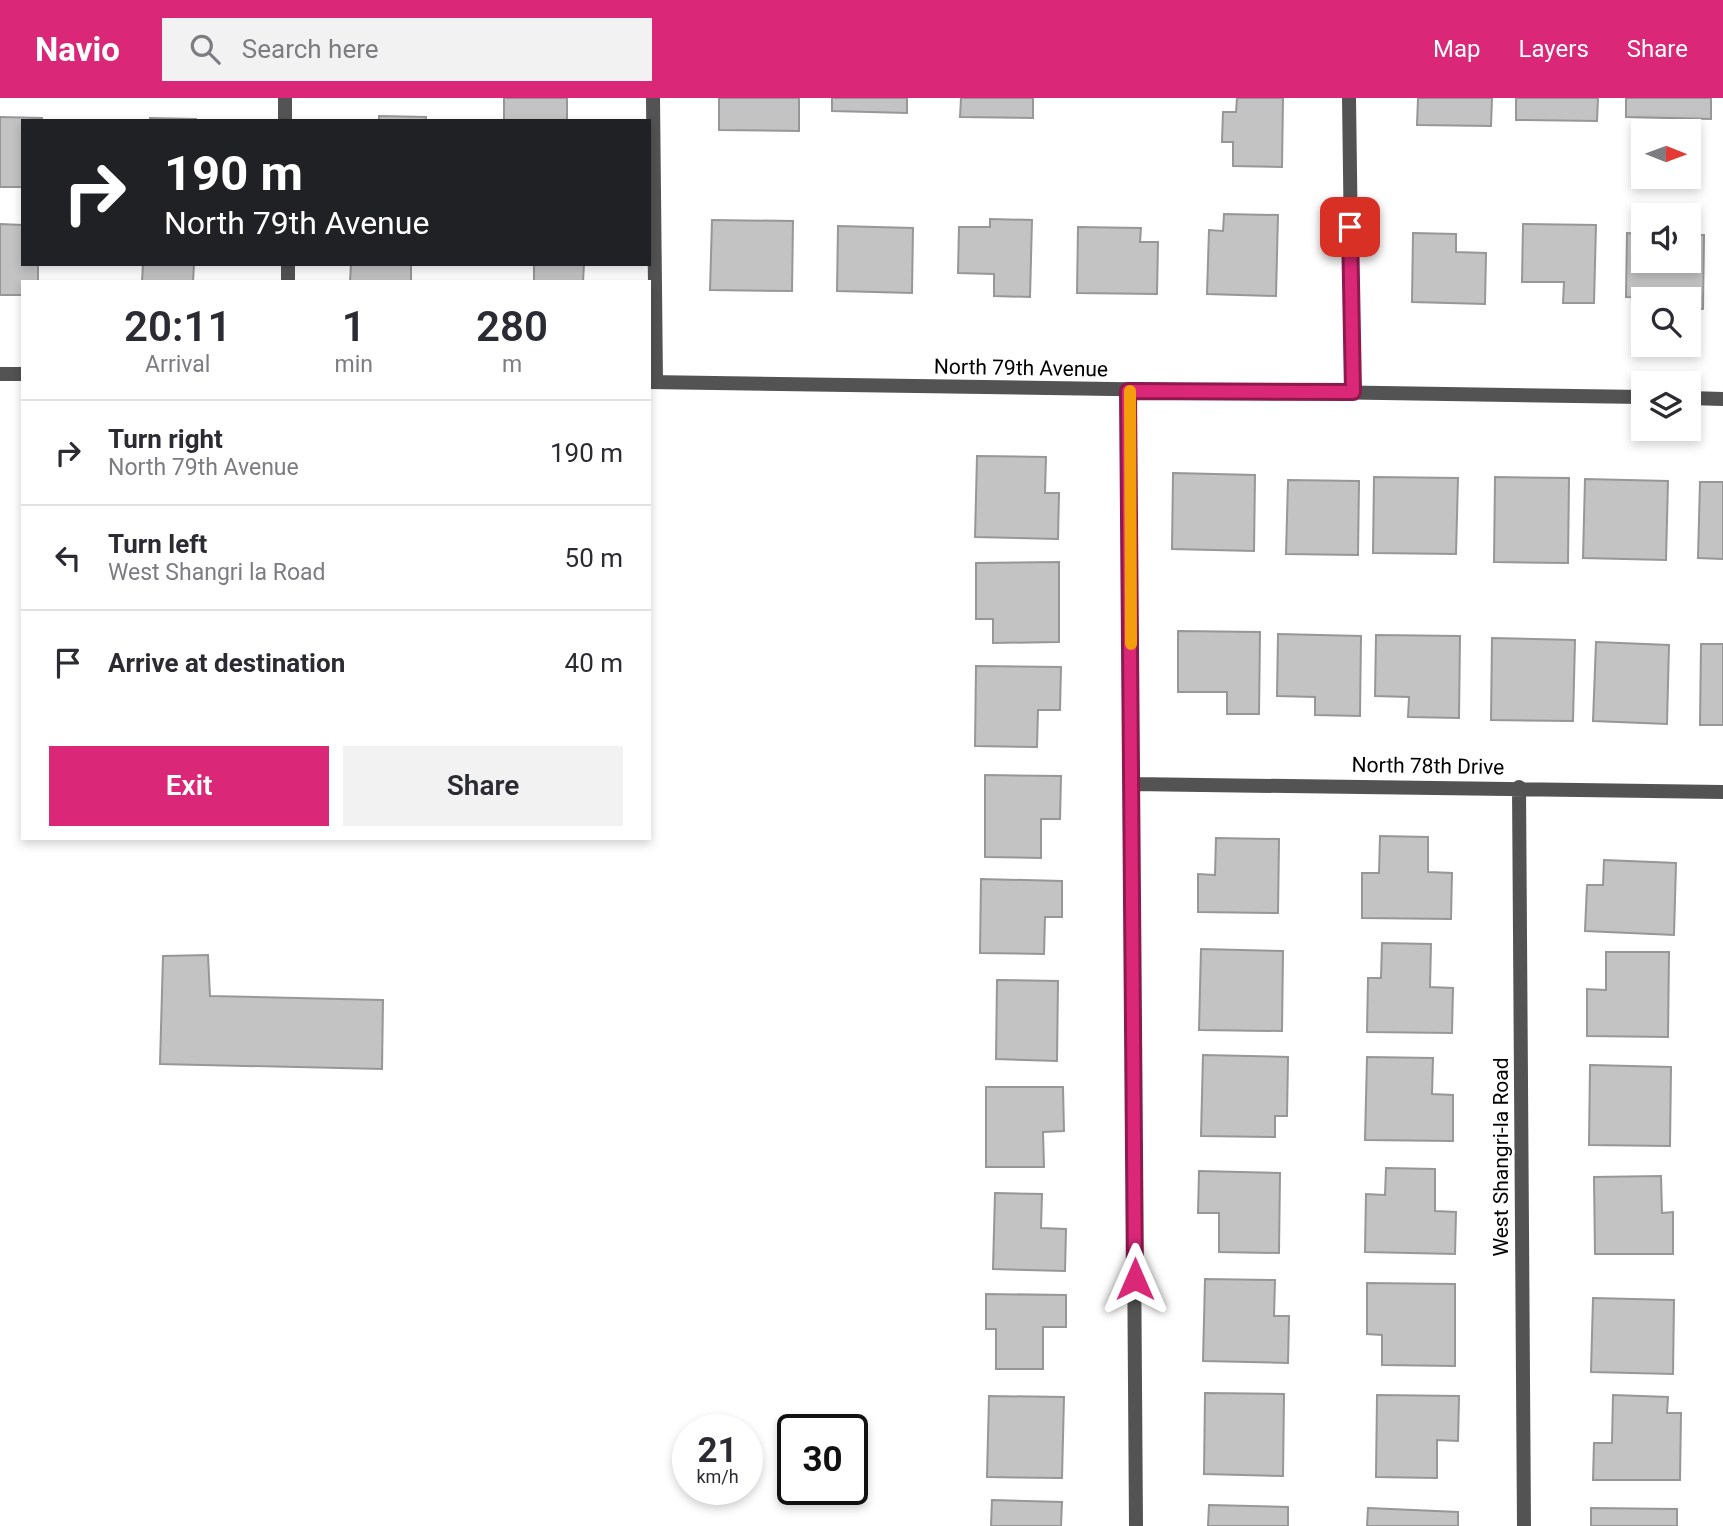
<!DOCTYPE html>
<style>
body{margin:0;font-family:Roboto,sans-serif;background:#f2f2f3;color:#2b2b33;height:100vh;display:flex;flex-direction:column;font-size:26px;white-space:nowrap}
*{box-sizing:border-box;margin:0}
p{font-size:23px;color:#7c7c81}
.icon{flex:none;width:38px;height:38px;fill:none;stroke:currentColor;stroke-width:2;stroke-linecap:round;stroke-linejoin:round}
.map{position:relative;flex:1;overflow:hidden}
.panel{position:absolute;left:21px;top:182px;width:630px;height:560px;display:flex;flex-direction:column;background:#fff;border-radius:0px;box-shadow:0 4px 10px #0003}
.panel>*{flex:none}
.guide{position:absolute;left:21px;top:21px;width:630px;height:147px;border-radius:0px;box-shadow:0 4px 10px #0003;background:#202124;color:#fff;overflow:hidden}
.needle{width:46px;rotate:91deg}
.tools{position:absolute;left:1631px;top:21px;display:grid;gap:14px}
.tools a{display:grid;place-items:center;width:70px;height:70px;border-radius:0px;background:#fff;box-shadow:0 4px 10px #0003;font-size:35px}
.speed{position:absolute;left:672px;top:1316px;display:flex;gap:14px;font-size:35px;font-weight:700;text-align:center}
.speed>*{display:grid;place-content:center;width:91px;height:91px;border-radius:50%;background:#fff;box-shadow:0 4px 10px #0003;line-height:1}
.speed small{font-size:18px;font-weight:400}
.speed .limit{border:4px solid #111;border-radius:10px;background:#fff;color:#111}
.pin{position:absolute;display:grid;place-items:center;width:60px;height:60px;color:#fff;margin:-30px;border-radius:14px;box-shadow:0 4px 10px #0006}
.me{position:absolute;width:77px;margin:-38px;rotate:0deg;stroke-linejoin:round;filter:drop-shadow(0 0 5px #0008)}
.turn{display:flex;align-items:center;gap:24px;height:147px;padding:0 28px;font-size:32px}
.turn .icon{width:91px;height:91px;stroke-width:2.5}
.turn b{display:block;font-size:49px;line-height:60px}
.eta{display:flex;justify-content:space-evenly;align-items:center;height:119px;text-align:center}
.eta b{font-size:42px;font-weight:600;line-height:49px}
.cta{display:flex;gap:14px;margin-top:auto;padding:14px 28px}
.cta a{flex:1;height:80px;border-radius:0px;background:#db2777;color:#fff;font-size:28px;font-weight:600;line-height:80px;text-align:center}
.cta a+a{background:#f2f2f3;color:#2b2b33}
ul{padding:0;list-style:none}
li{display:flex;align-items:center;gap:21px;height:105px;padding:0 28px;border-top:2px solid #e1e1e2}
li div{flex:1}
li b{display:block;font-size:26px}
li em{font-style:normal}
header{display:flex;align-items:center;gap:42px;box-sizing:border-box;height:98px;padding:0 35px;background:#db2777;color:#fff}
header strong{font-size:33px}
nav{display:flex;gap:38px;margin-inline-start:auto;font-size:24px}
.search{width:490px;height:63px;background:#f2f2f3;display:flex;align-items:center;gap:18px;box-sizing:border-box;padding:0 24px;border-radius:0px;color:#7c7c81;font-size:26px}
.map>svg:first-child{display:block}
</style>
<header>
<strong>Navio</strong>
<div class="search"><svg class="icon" aria-label="search" viewBox="0 0 24 24"><circle cx="10" cy="10" r="6"/><path d="M15 15l6 6"/></svg>Search here</div>
<nav><a>Map</a><a>Layers</a><a>Share</a></nav>
</header>
<div class="map">
<svg width="1723" height="1428" viewBox="0 0 1723 1428">
<rect width="100%" height="100%" fill="#fff"/>
<path fill="#c3c3c3" stroke="#979797" stroke-width="2" d="M504,0H567V23H504Z
M719,0H799V33L719,32Z
M832,0H907V15L832,13Z
M961,0H1033V20L960,19Z
M1237,0H1283L1282,69L1233,68V44H1222L1223,14H1236Z
M1418,0H1492L1491,28L1417,27Z
M1516,0H1598L1597,23L1516,22Z
M1626,0H1711V21L1626,19Z
M379,18L426,19V23H379Z
M0,19L42,20V23H23V89H0Z
M150,20L196,21V23H150Z
M1224,116L1278,117L1276,198L1207,196L1209,132L1223,133Z
M990,121L1032,122L1030,199L994,198V176L958,175L959,129H990Z
M712,122L793,123L792,193L710,192Z
M0,126L22,127L23,166H38V184H23V197H0Z
M1523,126L1596,127L1594,205H1563L1564,184H1522Z
M838,128L913,130L912,195L837,193Z
M1078,129L1141,130L1140,144H1158L1157,196L1077,195Z
M1413,135L1456,136V154L1486,155L1485,206L1412,204Z
M1627,135L1643,136V163H1689V137H1704L1703,211L1689,210V201L1626,199Z
M143,166H194L193,184H142Z
M351,166H411V184H350Z
M534,166H584L583,184L534,183Z
M977,358L1046,359L1045,395H1059L1058,441L975,439Z
M1173,375L1255,377L1254,453L1172,451Z
M1374,379L1458,380L1456,456L1373,455Z
M1495,379L1569,380L1568,465L1494,464Z
M1585,381L1668,383L1666,462L1583,460Z
M1288,382L1359,383L1358,457L1286,456Z
M1700,384H1723V461L1698,460Z
M1059,464V544L993,545V521H976V465Z
M1178,533L1260,534L1259,616H1227V594H1178Z
M1278,536L1361,538L1360,618L1315,617V599L1277,598Z
M1376,537L1460,538L1459,620L1408,619L1409,599L1375,598Z
M1492,540L1575,542L1573,623L1491,622Z
M1596,544L1669,547L1667,626L1593,623Z
M1701,546H1723V627H1700Z
M976,568L1061,569L1060,612H1038L1037,649L975,648Z
M985,677L1061,678L1060,721H1041V760L985,759Z
M1380,738L1428,739V774L1452,775L1451,821L1362,820V775H1379Z
M1216,740L1279,741L1278,815L1198,814V776L1215,777Z
M1604,762L1676,765L1674,837L1585,833L1587,787H1603Z
M981,781L1062,783V819H1045L1044,856L980,855Z
M1382,845L1431,846L1430,889L1453,890L1452,935L1367,934L1368,880H1381Z
M1201,851L1283,853L1282,933L1199,932Z
M1606,854H1669L1668,939L1587,938V891L1606,892Z
M208,857L210,898L383,902L382,971L160,966L163,858Z
M997,882L1058,883L1057,963L996,961Z
M1203,957L1288,959L1287,1018H1275V1039L1201,1038Z
M1367,959L1433,960L1432,996L1453,997V1043L1365,1042Z
M1590,967L1671,969L1670,1048L1589,1047Z
M986,989H1063L1064,1033L1043,1034L1044,1069H986Z
M1386,1070L1435,1071V1113L1456,1114L1455,1156L1365,1154L1366,1096L1385,1097Z
M1199,1073L1280,1075L1279,1155L1219,1154V1115H1198Z
M1661,1078L1662,1115L1673,1114V1156H1595L1594,1079Z
M995,1095L1042,1096L1041,1130L1066,1131L1065,1173L993,1171Z
M1205,1181L1275,1182L1274,1218H1289L1288,1265L1203,1263Z
M1367,1185L1455,1186V1268L1382,1267V1237L1367,1236Z
M986,1196L1066,1197V1229H1043V1271H996V1231H986Z
M1593,1200L1674,1202L1673,1276L1591,1274Z
M1205,1295L1284,1296L1283,1378L1204,1376Z
M1377,1297L1459,1298L1458,1343L1437,1342V1380L1376,1379Z
M1613,1297L1668,1299L1667,1315H1681L1680,1382H1593L1594,1345H1612Z
M989,1298L1064,1299L1062,1380L987,1379Z
M992,1402L1062,1404L1061,1428H991Z
M1209,1407L1288,1409V1428H1208Z
M1368,1410L1458,1414V1428H1367Z
M1591,1410L1677,1411V1428H1591Z"/>
<g fill="none" stroke-linecap="round" stroke-linejoin="round">
<path stroke="#535353" stroke-width="14" d="M285,0V23
M653,0L656,284
M1349,0L1353,294
M288,166V184
M1128,293L1136,1428
M1132,686L1723,694
M1519,689L1524,1428"/>
<path stroke="#535353" stroke-width="14" d="M0,276H23
M649,284L1643,299
M1689,300L1723,301"/>
</g>
<g fill="none" stroke-linecap="round" stroke-linejoin="round">
<defs>
<path id="route" d="M1135,1181L1128,293L1353,294L1350,129"/>
</defs>
<use href="#route" stroke="#8e194d" stroke-width="18"/>
<use href="#route" stroke="#db2777" stroke-width="12"/>
<path stroke="#f59e0b" stroke-width="12" d="M1130,293L1131,546"/>
</g>
<g text-anchor="middle" dominant-baseline="central" stroke-width="5" stroke-linejoin="round" paint-order="stroke">
<g font-size="21" fill="#000" stroke="#fff">
<text transform="translate(1021 270) rotate(1)">North 79th Avenue</text>
<text transform="translate(1428 668) rotate(1)">North 78th Drive</text>
<text transform="translate(1501 1059) rotate(-90)">West Shangri-la Road</text>
</g>
</g>
</svg>
<div class="tools">
<a><svg class="needle" viewBox="-14 -14 28 28"><path d="M0-13l5 13h-10z" fill="#e53935"/><path d="M0 13l5-13h-10z" fill="#7c7c81"/></svg></a>
<a><svg class="icon" aria-label="sound" viewBox="0 0 24 24"><path d="M4 9h4l5-4v14l-5-4H4zM17 9q2 3 0 6"/></svg></a>
<a><svg class="icon" aria-label="search" viewBox="0 0 24 24"><circle cx="10" cy="10" r="6"/><path d="M15 15l6 6"/></svg></a>
<a><svg class="icon" aria-label="layers" viewBox="0 0 24 24"><path d="M12 4l9 5-9 5-9-5zM3 14l9 5 9-5"/></svg></a>
</div>
<div class="speed"><div>21<small>km/h</small></div><div class="limit">30</div></div>
<div class="pin" style="left:1350px;top:129px;background:#d93025"><svg class="icon" aria-label="arrive" viewBox="0 0 24 24"><path d="M6 21V4h12l-3 4 3 4H6"/></svg></div>
<svg class="me" style="left:1135px;top:1181px" viewBox="-20 -20 40 40"><path d="M0-17L14 15 0 8-14 15z" fill="#db2777" stroke="#fff" stroke-width="4"/></svg>
<div class="guide">
<div class="turn"><svg class="icon" aria-label="right" viewBox="0 0 24 24"><path d="M7 20v-9h11M14 6l5 5-5 5"/></svg><div><b>190 m</b>North 79th Avenue</div></div>
</div>
<section class="panel">
<div class="eta">
<div><b>20:11</b><p>Arrival</p></div>
<div><b>1</b><p>min</p></div>
<div><b>280</b><p>m</p></div>
</div>
<ul>
<li><svg class="icon" aria-label="right" viewBox="0 0 24 24"><path d="M7 20v-9h11M14 6l5 5-5 5"/></svg><div><b>Turn right</b><p>North 79th Avenue</p></div><em>190 m</em></li>
<li><svg class="icon" aria-label="left" viewBox="0 0 24 24"><path d="M17 20v-9H6M10 6l-5 5 5 5"/></svg><div><b>Turn left</b><p>West Shangri la Road</p></div><em>50 m</em></li>
<li><svg class="icon" aria-label="arrive" viewBox="0 0 24 24"><path d="M6 21V4h12l-3 4 3 4H6"/></svg><div><b>Arrive at destination</b></div><em>40 m</em></li>
</ul>
<div class="cta"><a>Exit</a><a>Share</a></div>
</section>
</div>
